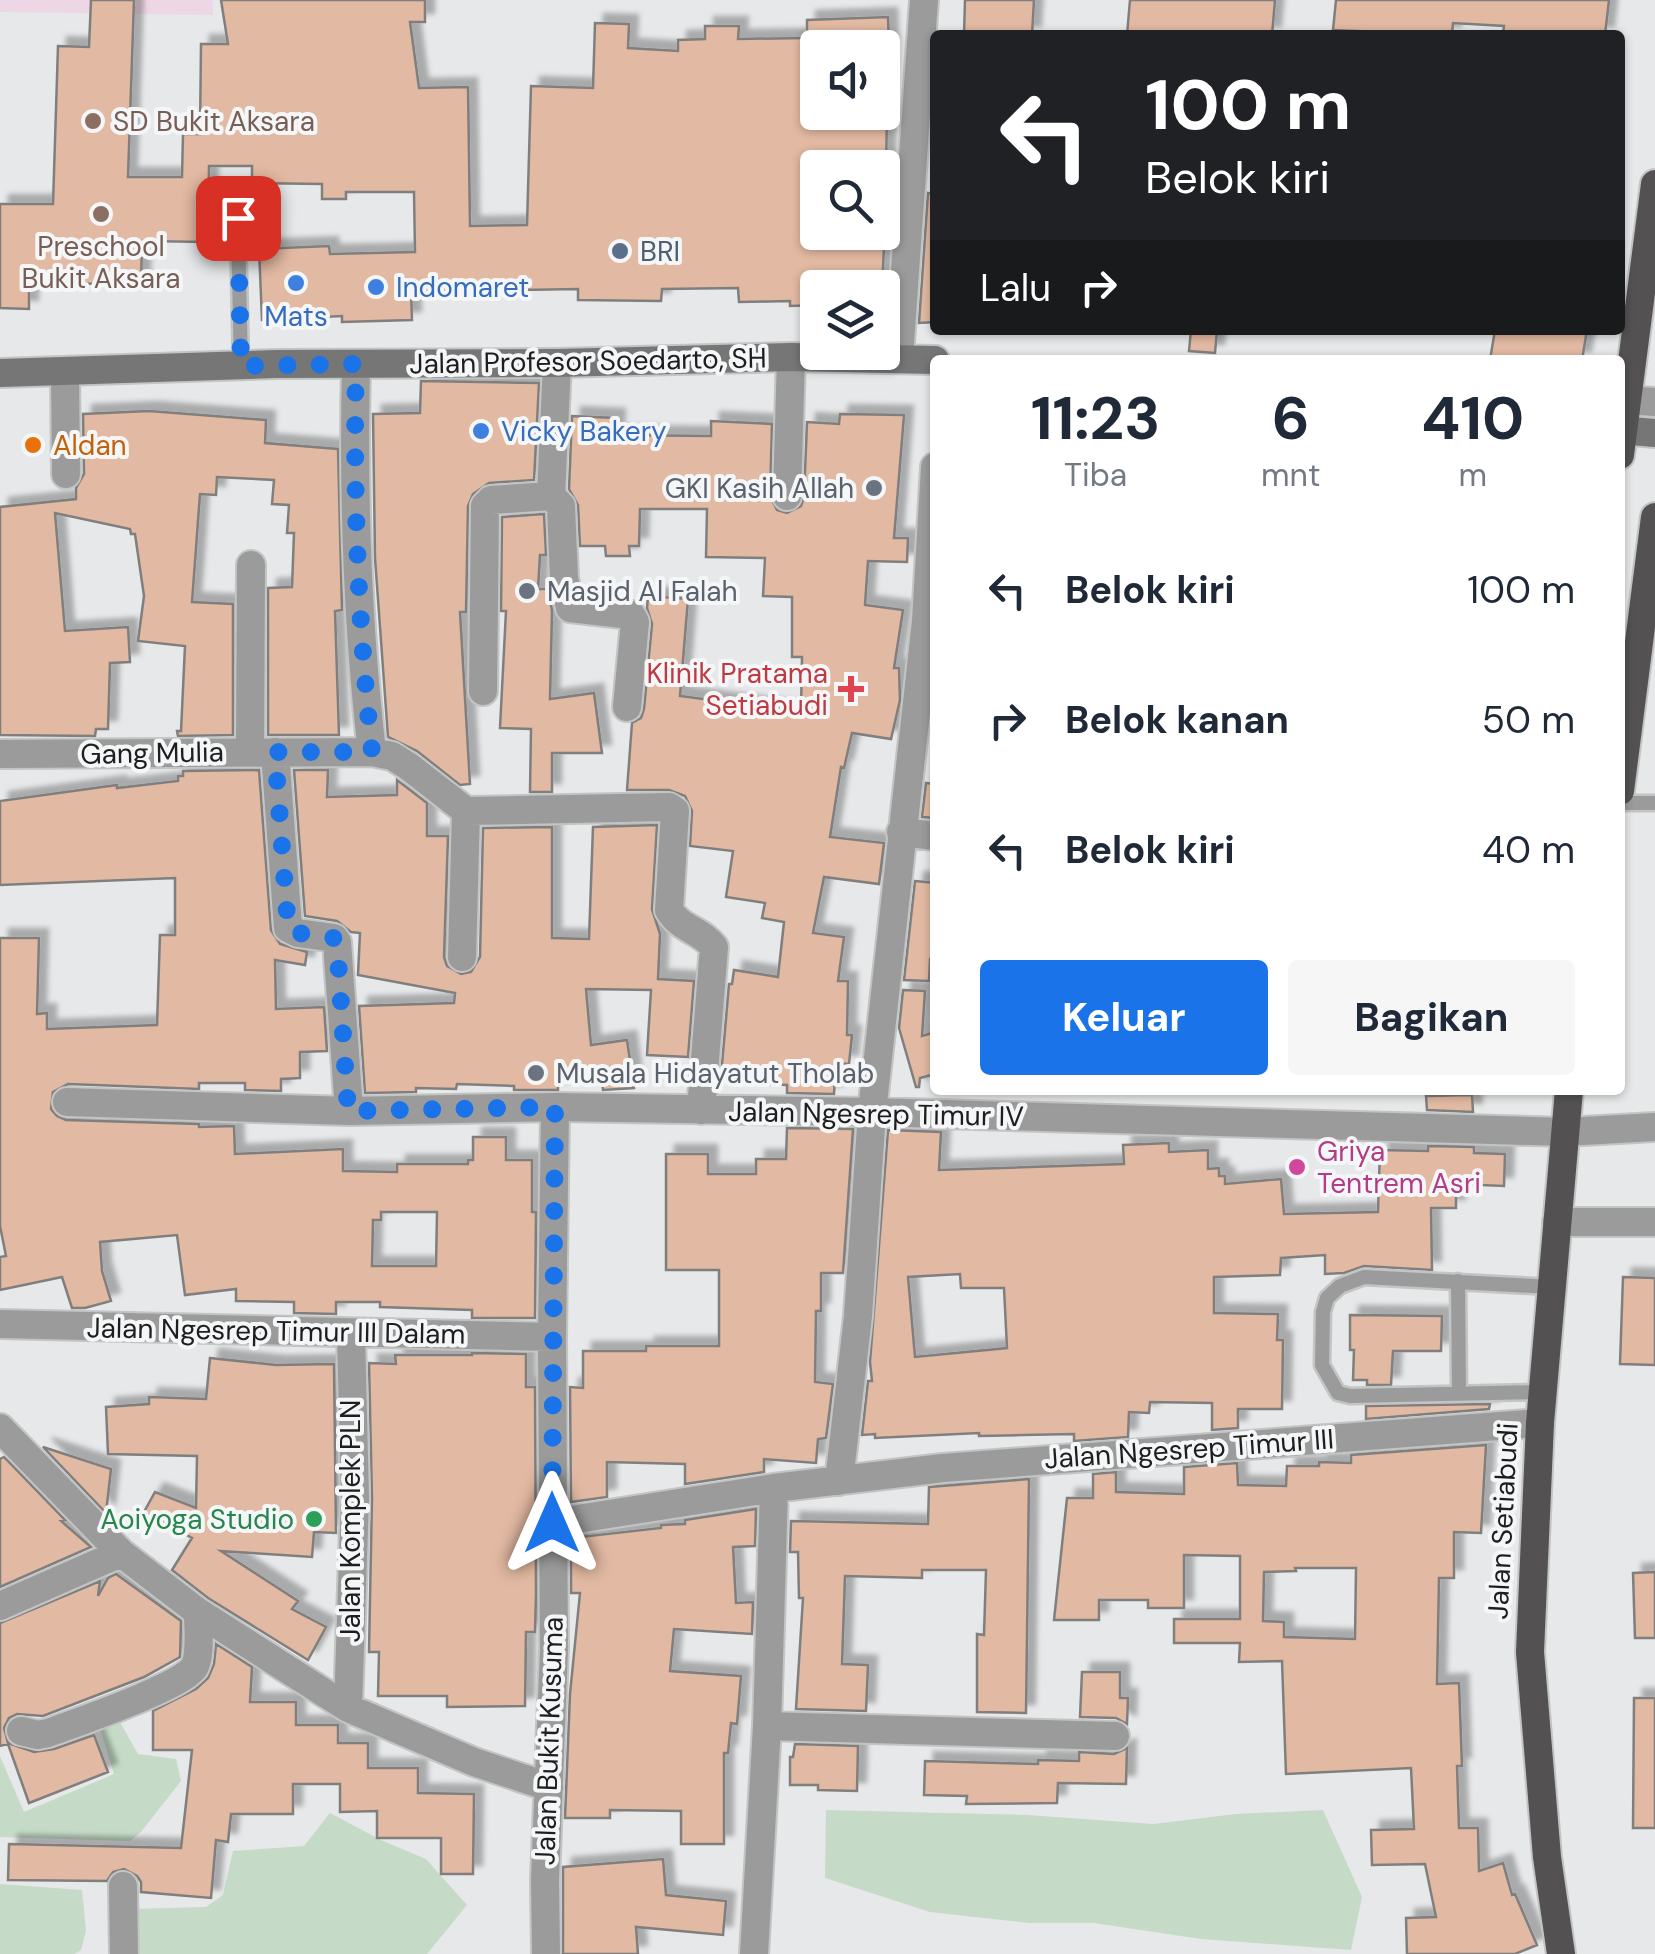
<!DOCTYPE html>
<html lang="id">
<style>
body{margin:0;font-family:"DM Sans",sans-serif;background:#f6f6f7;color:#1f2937;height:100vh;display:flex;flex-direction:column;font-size:38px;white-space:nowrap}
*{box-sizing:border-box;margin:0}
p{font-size:32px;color:#747a83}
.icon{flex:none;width:55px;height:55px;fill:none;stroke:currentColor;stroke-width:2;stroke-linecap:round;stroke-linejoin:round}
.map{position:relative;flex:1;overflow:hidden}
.details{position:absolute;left:930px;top:355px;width:695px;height:740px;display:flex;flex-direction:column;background:#fff;border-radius:10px;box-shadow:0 2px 8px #0004}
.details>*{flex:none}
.guide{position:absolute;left:930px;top:30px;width:695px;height:305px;border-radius:10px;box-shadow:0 2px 8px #0004;background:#202124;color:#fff;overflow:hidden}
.controls{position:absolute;left:800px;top:30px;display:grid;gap:20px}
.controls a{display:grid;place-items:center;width:100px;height:100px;border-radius:10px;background:#fff;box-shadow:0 2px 8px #0004;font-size:50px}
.pin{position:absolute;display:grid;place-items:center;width:85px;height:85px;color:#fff;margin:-42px;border-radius:20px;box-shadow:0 5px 15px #0006}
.me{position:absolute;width:110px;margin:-55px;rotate:0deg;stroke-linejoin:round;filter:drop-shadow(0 0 8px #0008)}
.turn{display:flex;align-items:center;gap:35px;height:210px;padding:0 50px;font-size:45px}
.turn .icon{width:130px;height:130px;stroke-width:2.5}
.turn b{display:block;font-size:70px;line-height:85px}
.then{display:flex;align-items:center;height:95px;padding:0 50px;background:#0003;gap:20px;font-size:38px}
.eta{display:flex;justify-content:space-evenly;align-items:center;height:170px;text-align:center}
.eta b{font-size:60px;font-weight:700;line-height:70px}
.action{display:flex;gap:20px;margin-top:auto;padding:20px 50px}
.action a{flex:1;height:115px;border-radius:10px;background:#1a73e8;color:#fff;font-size:40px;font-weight:700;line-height:115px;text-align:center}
.action a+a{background:#f6f6f7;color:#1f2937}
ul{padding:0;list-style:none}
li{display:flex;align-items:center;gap:30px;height:130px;padding:0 50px}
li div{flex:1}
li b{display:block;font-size:38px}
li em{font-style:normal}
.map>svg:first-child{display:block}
</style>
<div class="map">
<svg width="1655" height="1954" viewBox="0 0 1655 1954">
<defs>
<filter id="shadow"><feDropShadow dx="9" dy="-9" stdDeviation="2.5" flood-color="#0004"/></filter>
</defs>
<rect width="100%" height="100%" fill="#e7e8e9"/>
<path fill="#edd7e5" d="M0,0H212L213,15L0,12Z"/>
<path fill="#c5dbc7" d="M120,1722L138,1754L176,1759L181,1781L141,1832L130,1841L0,1837V1756L24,1812L114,1774L99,1725Z
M826,1810L1028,1815L1153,1824L1236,1814L1323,1810L1362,1897L1351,1950L1201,1939L1094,1923H1029L930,1912L825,1878Z
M330,1813L383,1841L426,1859L467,1905L427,1954H134L132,1909L206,1907L223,1895L233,1851L304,1846Z
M0,1884L82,1890L86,1931L81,1950L74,1954H0Z"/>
<path fill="#e2b9a2" stroke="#807f7e" stroke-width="2.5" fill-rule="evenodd" filter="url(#shadow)" d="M91,0H134L128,177H182L183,134H200L201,44H228L221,0H425V22H410L419,88L468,87L470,226L527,225L531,86L593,88L595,23L629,24L628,48L678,51V40L705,39V26H739L738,39L807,38V20L888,17L889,48H818V112H887L886,168H816L815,171L816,232H852V246L884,247L882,288H818V305L790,306V301L739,302L738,288L662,289L661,301L578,300V289L411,292L412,320L342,322V316L262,320L259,249L329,246L330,254L415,252L414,192H346V199H322V184L252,183V166H209L208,242L142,241L141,285L29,282V309L0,308V204H53L58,46L89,47Z
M965,0H1034L1032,35H964Z
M1130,0H1275L1272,35H1127Z
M1336,0H1609L1605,35H1525L1503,33L1504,26L1453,23L1452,35L1333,30Z
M928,193L935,194V322L919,323Z
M1191,330H1217L1215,353L1189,351Z
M1495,330H1587L1582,360H1490Z
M421,381L539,383L534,480L489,483L473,494L468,506L466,612H460L470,784L460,785L417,751L388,737L375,558L373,414L420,413Z
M149,411L266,420L265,443L338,449L342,610L335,611L339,735H268V588L292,587L294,533H287L289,505L272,504L274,480L217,477L216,495L200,494L192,602L233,604V735L178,736L177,731H181L185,646L138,641L144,596L135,534H131L130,529L55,513L65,631L128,627L130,662L110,663L108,729H96L95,736L0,735V507L76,499V488L84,474L83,414Z
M840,414L904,415L894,538H908L907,562L868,561L865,605L903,610L894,668H899L900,700L891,739L852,733L844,768L841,767L830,837L884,843L879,884L824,877L813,933L844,937L838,981H848L847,1035H852L849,1064L836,1063L834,1094L787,1093V1085L745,1083V1078L721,1076L729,984H732L734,970L778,977L784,922L762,918L765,903L726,897L733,851L690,846L692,811L685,796L669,790H627L632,723L641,718L644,709L652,624L647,608L648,596L688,599L680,696L801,712L802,657H792V597L763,596L765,558L706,557L707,509H640L639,546H629L630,556H606L605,546H580L578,505L569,489L572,416L616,418L615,435L711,436V421L772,424L770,496L777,510L787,513L801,506L804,497L807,422L839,424Z
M544,514L546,555H540L538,589H548L552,611L550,699L594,693L602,753H552V792H530L531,729L500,728L506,611H501L502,517Z
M259,770L271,930L280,944L307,952L305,965L275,960L276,1009L324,1007L327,1051L300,1052V1078L281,1079V1091L245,1090V1083H199V1089L68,1084L53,1092L51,1109L57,1116L66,1120L199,1124V1127L234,1126L235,1154L343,1149V1171L397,1172V1164H468V1160H473V1137H506V1160H532V1212H536L535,1318H472V1310L380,1307V1302H336V1314L294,1313V1302L236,1301V1289L185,1295L177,1235L100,1242L102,1271L111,1301L85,1308H72L62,1277L0,1290V1257L6,1256L0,1226V938H39L37,1014L47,1013V1029L157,1025L160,935H175V878L0,885V801L117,785V788L178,781V776H183V771ZM381,1212H437L436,1266H372L373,1220H381Z
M294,770H328L327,797L397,795V780L427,803V836H448L444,957L447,966L461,974L471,972L480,957L483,828L552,827V938L589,939L593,827L657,825L652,909L660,934L658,979L694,981L688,1057L647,1055L651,990L586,989L591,1045L627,1040L634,1088L603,1090L601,1075L558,1079V1090H514V1086L457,1084L456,1089L416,1088V1092L365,1093L359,1006L454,1003L455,993L358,975L360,933L351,932L337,921L305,916Z
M926,783L935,784V818L922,817Z
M915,881L935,883V960L930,959L929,981L904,980Z
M903,990L925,991L922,1036L935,1032V1074L920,1078L919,1087H916L899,1028Z
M1472,1095L1473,1112L1427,1110L1426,1096Z
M787,1128L853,1129L843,1273H821V1311H816L815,1382L833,1384L826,1438L818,1439L816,1463L764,1459V1472L685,1484V1464L607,1462V1497L571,1502L570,1387L583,1388V1351H646V1346H719V1270H666V1154H708V1174H756V1159H786Z
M888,1130L941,1132L939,1170L1124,1164L1123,1145L1169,1143V1152L1208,1150V1169L1219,1168V1176H1225V1184L1281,1179L1284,1214L1378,1212L1380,1150L1428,1151V1146L1474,1147V1153L1505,1154L1504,1186L1456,1184V1208H1431L1432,1270L1364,1266L1344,1273L1325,1274V1255L1281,1258L1280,1275L1214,1277V1313L1278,1314L1277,1340H1283L1282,1409H1238V1428L1212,1430V1403L1150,1402L1149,1413L1129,1412L1128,1437L1074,1441V1434L979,1436V1433L875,1438V1434L862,1435L868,1381H872L870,1362ZM960,1274L961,1288H1004L1007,1348L915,1357L908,1277Z
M1623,1277L1655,1278V1365L1620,1364Z
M1350,1315L1442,1316L1441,1351H1393L1391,1385H1367V1380H1353L1354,1350H1350Z
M472,1353L526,1354V1387H535L536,1593L535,1632H526L525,1706L447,1707V1696H378L379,1652H369L372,1498L369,1363L396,1364L395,1355H472Z
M210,1358L276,1365L334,1364L336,1533L314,1532L312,1557L221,1551L298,1601L292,1609L326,1627L308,1660L208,1598L172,1570L192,1538L144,1512L155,1492L196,1508L197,1456L108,1454L106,1407L149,1404V1397L206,1399Z
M1490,1404L1489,1409L1366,1419V1406Z
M1486,1445L1481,1533L1454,1532V1578H1439L1437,1684L1459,1683L1462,1766H1457L1459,1828H1478L1479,1871L1503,1863L1512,1895L1515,1894L1537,1945L1515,1954H1407L1406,1918L1436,1917L1425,1864L1372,1865L1371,1830L1414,1829L1411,1768L1286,1774L1282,1661L1239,1662L1240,1643H1174V1619H1240V1556L1184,1555V1608H1148V1600H1099V1620H1054L1067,1498H1093V1474L1116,1472V1492L1184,1494V1467L1237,1463L1238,1485L1286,1486L1287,1466H1319V1462L1351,1463V1455ZM1295,1568H1356L1355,1639L1284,1637V1622L1263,1621L1264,1572L1296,1571Z
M43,1447L111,1469L106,1513Z
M4,1457L65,1520L61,1521L91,1547L0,1587V1459Z
M1029,1479L1026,1713L977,1712V1634L984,1635L986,1570H922V1578L845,1576L842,1664L868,1665L866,1711L796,1709L803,1598H799L798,1552H790L791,1521L928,1524L929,1487Z
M756,1509L755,1546L733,1547L736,1603L753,1602L752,1634L674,1629L670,1671L741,1676L737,1724L731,1723L728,1753H724V1844H681V1811L610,1810V1818H565L570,1694L580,1593H571V1538L661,1528V1525L685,1524V1520Z
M1655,1572V1638H1635L1633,1573Z
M116,1574L181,1621L180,1657L144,1677L43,1716L17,1714L9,1718L4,1728L8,1743L34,1752L54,1749L94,1735L108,1772L29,1803L8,1744L0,1746V1623L100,1581L98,1596L108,1578Z
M216,1644L252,1667L250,1702H296V1725H338V1743H368V1768H418V1793L474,1794L473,1874H441V1838H377V1811L340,1812V1784H293V1814H231L228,1842L216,1840L211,1898L141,1892V1882L137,1876L124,1869L113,1872L107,1881L8,1880L9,1844L181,1848L192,1750H153V1711L196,1689L208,1678L214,1664Z
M1082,1672H1120V1698H1128L1127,1724L1116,1718L1080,1717Z
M1634,1698H1655V1828H1633Z
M795,1744L858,1746L857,1791L818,1790V1785H790V1757H793Z
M1127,1748L1126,1784L1058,1783L1057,1803L966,1804L967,1796L924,1795L925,1761L1038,1764V1760L1079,1761V1752L1114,1754Z
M663,1859L666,1895L726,1901L723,1935L636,1927L638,1954H563V1867Z"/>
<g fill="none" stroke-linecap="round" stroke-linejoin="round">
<defs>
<path id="service" d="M237,186L241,366
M1620,803H1655
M1458,1281L1459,1393
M1542,1392L1350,1396L1338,1393L1322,1365L1323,1312L1327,1298L1340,1286L1364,1277L1552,1287"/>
<path id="minor" d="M899,357L924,0
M356,364C353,494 357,623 372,752
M65,371L66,474
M1627,400L1655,402
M551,496L561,506L564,578L570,608L631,615L635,622L627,707
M787,496L791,357
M483,691L485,506L491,500L551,496L557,363
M250,752L251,565
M275,752L288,928L298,933L334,938L337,942L349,1111
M0,754L372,752L392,756L408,766L466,811L669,807L675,811L669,910C680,929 701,930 714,947L701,1110
M901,832L935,836
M462,957L466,811
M67,1102L349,1111L555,1107L872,1112L1565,1132L1655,1127
M1557,1222H1655
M0,1324L552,1337
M0,1428L121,1553L198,1612L348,1708L474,1762L549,1787
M839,1481L858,1316L872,1112L926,621L935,467
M552,1523L774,1488L943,1468L1540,1423
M0,1606L121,1553
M348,1708L355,1498L351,1334
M767,1726L1115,1736
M21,1731L38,1735L48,1733C72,1724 187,1685 195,1666C201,1652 198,1628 198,1612
M123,1886L124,1954
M546,1954L545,1879L554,1649L552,1337L555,1107
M754,1954L767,1726L774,1488"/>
<path id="secondary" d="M0,373L276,364L557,363L791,357L935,360
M1620,430L1655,433"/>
<path id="trunk" d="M1620,455L1655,184
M1620,791L1655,517
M1561,1954L1547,1857L1530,1652L1540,1423L1569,1090"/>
</defs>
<use href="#service" stroke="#c3c4c4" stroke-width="19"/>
<use href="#minor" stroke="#c3c4c4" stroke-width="32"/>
<use href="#secondary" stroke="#c3c4c4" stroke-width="32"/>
<use href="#trunk" stroke="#c3c4c4" stroke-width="32"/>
<use href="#service" stroke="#9c9b9b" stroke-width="14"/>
<use href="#minor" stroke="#9c9b9b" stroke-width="28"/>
<use href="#secondary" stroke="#777676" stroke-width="28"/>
<use href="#trunk" stroke="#535151" stroke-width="28"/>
</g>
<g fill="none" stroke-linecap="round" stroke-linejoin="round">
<path stroke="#1a73e8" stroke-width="18" stroke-dasharray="0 32.4" d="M238,218L241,366L356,364C353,495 358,622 372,752H275L288,928L298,933L334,938L337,942L348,1111L555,1107L552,1523"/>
</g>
<g fill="#8d6e63" stroke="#f4f6f7" stroke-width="4">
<circle cx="93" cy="121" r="10"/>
<circle cx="101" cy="214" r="10"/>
</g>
<circle fill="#5c6f8a" stroke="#f4f6f7" stroke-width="4" cx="620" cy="251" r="10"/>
<g fill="#3f7fe0" stroke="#f4f6f7" stroke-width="4">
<circle cx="296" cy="283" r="10"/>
<circle cx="376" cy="287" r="10"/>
<circle cx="481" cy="431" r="10"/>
</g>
<circle fill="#e8710a" stroke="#f4f6f7" stroke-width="4" cx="33" cy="445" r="10"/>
<g fill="#6b7280" stroke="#f4f6f7" stroke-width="4">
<circle cx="874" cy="488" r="10"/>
<circle cx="527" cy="591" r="10"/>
<circle cx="536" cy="1073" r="10"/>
</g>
<path fill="#e0444e" stroke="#f4f6f7" stroke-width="4" d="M846 674h10v10h10v10h-10v10h-10v-10h-10v-10h10z"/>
<circle fill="#d1479c" stroke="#f4f6f7" stroke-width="4" cx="1297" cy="1167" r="10"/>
<circle fill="#2e9e5b" stroke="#f4f6f7" stroke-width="4" cx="314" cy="1519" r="10"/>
<g text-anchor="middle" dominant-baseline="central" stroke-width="8" stroke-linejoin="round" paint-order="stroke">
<g font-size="28" fill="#785e54" stroke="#f4f6f7" text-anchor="start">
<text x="113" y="121">SD Bukit Aksara</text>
<text x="101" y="246" text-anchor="middle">Preschool<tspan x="101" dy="32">Bukit Aksara</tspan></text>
</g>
<g font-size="28" fill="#4e5e75" stroke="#f4f6f7" text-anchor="start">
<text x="640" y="251">BRI</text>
</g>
<g font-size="28" fill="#366cbe" stroke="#f4f6f7" text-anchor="start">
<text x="396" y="287">Indomaret</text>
<text x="296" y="316" text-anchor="middle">Mats</text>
<text x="501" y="431">Vicky Bakery</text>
</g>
<g font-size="28" fill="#1e1e1e" stroke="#f4f6f7">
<text transform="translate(588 361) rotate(-1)">Jalan Profesor Soedarto, SH</text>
<text transform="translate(152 753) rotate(-1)">Gang Mulia</text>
<text transform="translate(876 1114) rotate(1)">Jalan Ngesrep Timur IV</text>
<text transform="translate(276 1331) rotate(1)">Jalan Ngesrep Timur III Dalam</text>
<text transform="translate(1189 1449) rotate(-4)">Jalan Ngesrep Timur III</text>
<text transform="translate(350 1521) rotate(-90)">Jalan Komplek PLN</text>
<text transform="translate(1503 1521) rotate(-87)">Jalan Setiabudi</text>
<text transform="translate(549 1741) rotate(-88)">Jalan Bukit Kusuma</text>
</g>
<g font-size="28" fill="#c56008" stroke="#f4f6f7" text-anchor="start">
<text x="53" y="445">Aldan</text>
</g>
<g font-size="28" fill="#5b616d" stroke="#f4f6f7" text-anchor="start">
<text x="854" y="488" text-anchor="end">GKI Kasih Allah</text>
<text x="547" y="591">Masjid Al Falah</text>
<text x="556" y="1073">Musala Hidayatut Tholab</text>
</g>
<g font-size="28" fill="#be3a42" stroke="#f4f6f7" text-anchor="end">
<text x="828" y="673">Klinik Pratama<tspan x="828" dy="32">Setiabudi</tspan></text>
</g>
<g font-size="28" fill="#b23c85" stroke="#f4f6f7" text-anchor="start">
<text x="1317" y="1151">Griya<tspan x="1317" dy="32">Tentrem Asri</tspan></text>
</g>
<g font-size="28" fill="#27864d" stroke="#f4f6f7" text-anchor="end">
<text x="294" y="1519">Aoiyoga Studio</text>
</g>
</g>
</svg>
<div class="controls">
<a><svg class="icon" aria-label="sound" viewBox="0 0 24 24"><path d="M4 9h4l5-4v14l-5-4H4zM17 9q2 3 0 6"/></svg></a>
<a><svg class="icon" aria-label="search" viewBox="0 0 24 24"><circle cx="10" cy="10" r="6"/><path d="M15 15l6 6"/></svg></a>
<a><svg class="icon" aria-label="layers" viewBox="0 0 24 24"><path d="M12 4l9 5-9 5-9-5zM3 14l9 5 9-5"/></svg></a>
</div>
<div class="pin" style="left:238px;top:218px;background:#d93025"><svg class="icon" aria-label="arrive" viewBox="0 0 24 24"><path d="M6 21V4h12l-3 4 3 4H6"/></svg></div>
<svg class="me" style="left:552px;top:1523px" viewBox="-20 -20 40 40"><path d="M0-17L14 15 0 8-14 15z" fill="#1a73e8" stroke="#fff" stroke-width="4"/></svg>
<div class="guide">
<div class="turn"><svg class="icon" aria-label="left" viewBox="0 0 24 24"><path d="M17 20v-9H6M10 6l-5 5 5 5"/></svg><div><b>100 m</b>Belok kiri</div></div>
<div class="then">Lalu<svg class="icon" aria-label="right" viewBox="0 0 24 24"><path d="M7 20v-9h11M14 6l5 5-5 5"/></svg></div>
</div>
<section class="details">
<div class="eta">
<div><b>11:23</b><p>Tiba</p></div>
<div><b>6</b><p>mnt</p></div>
<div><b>410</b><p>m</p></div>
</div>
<ul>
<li><svg class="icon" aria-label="left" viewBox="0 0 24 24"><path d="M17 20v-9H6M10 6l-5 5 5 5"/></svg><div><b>Belok kiri</b></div><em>100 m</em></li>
<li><svg class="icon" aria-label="right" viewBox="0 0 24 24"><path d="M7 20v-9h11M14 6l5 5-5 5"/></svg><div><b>Belok kanan</b></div><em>50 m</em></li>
<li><svg class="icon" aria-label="left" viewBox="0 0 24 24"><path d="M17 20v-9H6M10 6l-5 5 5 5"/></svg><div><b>Belok kiri</b></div><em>40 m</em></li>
</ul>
<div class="action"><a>Keluar</a><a>Bagikan</a></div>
</section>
</div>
